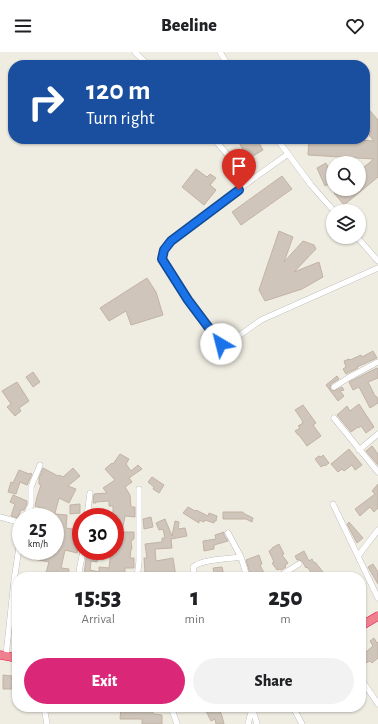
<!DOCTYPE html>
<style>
body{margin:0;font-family:"Alegreya Sans",sans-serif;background:#f2f2f2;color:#202124;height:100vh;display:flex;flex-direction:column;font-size:15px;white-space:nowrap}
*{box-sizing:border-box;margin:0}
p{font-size:13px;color:#757577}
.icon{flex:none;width:22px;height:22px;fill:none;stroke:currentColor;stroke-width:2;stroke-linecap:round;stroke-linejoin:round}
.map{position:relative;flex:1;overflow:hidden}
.sheet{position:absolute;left:12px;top:520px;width:354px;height:140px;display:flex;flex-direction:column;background:#fff;border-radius:16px;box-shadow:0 1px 3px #0004}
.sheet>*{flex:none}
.banner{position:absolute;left:8px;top:8px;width:362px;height:84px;border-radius:16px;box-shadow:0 1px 3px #0004;background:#1a4fa0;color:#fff;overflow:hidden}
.buttons{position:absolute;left:326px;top:104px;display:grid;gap:8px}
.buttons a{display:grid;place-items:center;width:40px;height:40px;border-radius:50%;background:#fff;box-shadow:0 1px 3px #0004;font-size:20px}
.speed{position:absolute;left:12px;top:456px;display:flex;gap:8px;font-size:20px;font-weight:700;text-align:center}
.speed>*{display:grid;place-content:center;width:52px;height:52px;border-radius:50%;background:#fff;box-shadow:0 1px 3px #0004;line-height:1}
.speed small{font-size:10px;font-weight:400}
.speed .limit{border:6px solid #d22;background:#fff;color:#111}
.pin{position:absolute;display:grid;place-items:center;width:34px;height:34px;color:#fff;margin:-41px -17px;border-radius:50% 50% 50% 0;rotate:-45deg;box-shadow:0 0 4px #0007}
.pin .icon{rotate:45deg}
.me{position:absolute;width:44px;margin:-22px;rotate:323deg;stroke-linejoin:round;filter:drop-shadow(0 0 3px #0008)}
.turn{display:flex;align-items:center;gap:14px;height:84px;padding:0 12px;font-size:18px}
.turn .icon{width:52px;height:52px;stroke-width:2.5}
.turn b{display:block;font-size:28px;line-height:34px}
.eta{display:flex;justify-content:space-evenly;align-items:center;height:68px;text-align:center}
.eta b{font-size:24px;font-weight:800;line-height:28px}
.action{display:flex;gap:8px;margin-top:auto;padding:8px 12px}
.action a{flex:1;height:46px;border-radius:24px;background:#db2777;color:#fff;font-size:16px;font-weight:800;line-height:46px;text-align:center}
.action a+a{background:#f2f2f2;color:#202124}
header{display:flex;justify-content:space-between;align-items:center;height:52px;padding:0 12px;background:#fff;font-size:18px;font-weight:800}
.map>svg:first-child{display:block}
</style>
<header><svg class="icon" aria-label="menu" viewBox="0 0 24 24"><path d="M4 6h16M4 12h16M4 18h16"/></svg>Beeline<svg class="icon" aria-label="heart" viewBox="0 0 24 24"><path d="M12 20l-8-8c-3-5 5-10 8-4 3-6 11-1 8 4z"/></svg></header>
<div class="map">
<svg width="378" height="672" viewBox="0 0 378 672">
<rect width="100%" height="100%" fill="#efece2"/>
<path fill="#cfc5ba" stroke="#c2b3a3" d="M365,53L378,68V125L344,153L334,141L338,137H359V119L374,107L308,103L309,87H345L374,89L365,78Z
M237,87H257L263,98L248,107Z
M326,111L333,126V130L325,134L317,116Z
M196,117L207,125L210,122L216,126L210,133L216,138L204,153L182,135Z
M282,124L292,137L241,173L232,160Z
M279,179L293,185L284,210L303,189L314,193L316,197L294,220L319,210L323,225L302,237L265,249L259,238Z
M147,226L156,240L163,263L131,273L126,259L109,269L100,256Z
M373,299L377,306L357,315L358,316L346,322L343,317L346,315L344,309L349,307L350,308L361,303L362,305Z
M377,316L378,317V326L368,330L375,344H376L378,347V351L370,356L359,335L353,338L349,330Z
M33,320L40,330L33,335L26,325Z
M337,324L339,327L331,332L330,335L331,338L334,339L342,335L344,338L340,339L344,344L338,349L326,333Z
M17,330L29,349L19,356L21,359L15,364L7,355L11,352L2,339Z
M359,352L374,375L366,381L361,374L358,376V375L351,380L337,363L347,354L350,359Z
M303,353L316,371L313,373L321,384L307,394L299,383H298L295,379L300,376L298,374L303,371L302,369V368L295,358Z
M372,394L378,402V413L366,399Z
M349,397L362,413L355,418L352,413L344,419L342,417L338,420L331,412Z
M120,402L129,407L126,412L131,419L138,413L142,417L129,426L132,430L125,435L130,443L131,455H135V465L125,464L122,480H134V487L131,489L132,497H131L130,506H134V516H125V525H90L84,523L87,499H99L97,510L91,509L90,518L99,520V515L109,516L111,499H115V465H113V454H109V449L96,450V451H93L94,442L107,441L103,436L115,428L105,417L112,411L113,412Z
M323,403L329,411L325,414L324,413L321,415L315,407L319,404L321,405Z
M43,416L58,424L59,423L63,425L73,416L80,424L68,434L76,437L69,451L59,446L54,465H43L45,457L35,454L37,445L41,433L39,432V426Z
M19,418L29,422L30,421L32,422L27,433L20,430L16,442L8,440L11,430L13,431Z
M152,425L164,433L159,441L153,437L154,435L148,430Z
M378,432V456L374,460L370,455L360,464L355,457L375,442L372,439Z
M13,443L27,449V452L24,458H21L18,466L11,464L15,452L10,450Z
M80,452V461L70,462V453Z
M188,455L195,459L196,458L208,464L209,461L217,464L216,469H214V471L205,468L204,470L199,468V471L183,461Z
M223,460H243V461L253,466L252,470L246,467H223Z
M55,462L67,463L66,476L78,478L75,492L79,493L77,501L65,498L61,516L69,517L68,524L46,521L49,510L34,507L36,499H55Z
M151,465L153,475L144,477L143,467Z
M165,467L172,484L175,469L179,470L178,477L185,476L187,484L171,487L172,496L155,497L156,509L173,506L176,525H143L144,520H145L144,506H147L145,492L162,490V486H165L163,477L159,478L156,471Z
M349,470L363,486L357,491L347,472Z
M224,480V483L228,489L214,493V497L204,499L203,489L216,487L215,483Z
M279,492L284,502L282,503L288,511L285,514L286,515L281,518L280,517L277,518L272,511L274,510L269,499L272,497V496Z
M304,499L309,509L312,507L314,511L315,510L327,525H315L307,515L306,516L302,509L299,508H297L295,504Z
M259,503L262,512L260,513L266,525H251L246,508Z
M373,512L378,520V532L368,515Z
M222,515L224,524L215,525L213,516Z
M374,586L377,591L378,590V606L372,611L370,609L361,613V592L366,600L373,594L370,589Z
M3,623L12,624V628L17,627V633L12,634V637H3Z
M146,655H147L154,662L162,663V672H142V667H120L121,656H145Z
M204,655H218L222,664L224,672H216L215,667L211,669Z"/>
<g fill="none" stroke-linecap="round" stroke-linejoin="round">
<defs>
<path id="minor" d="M135,0L148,13
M220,0L228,13
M214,87L250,129
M277,87L311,133L334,159
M288,102L250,129L171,189L164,198L162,207L188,248L217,287L221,292L226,293L261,268L378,216
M357,185L378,209
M334,335L348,326L378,310
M334,366L378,420
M359,398L378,382
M333,452L378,546
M0,465L21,471
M25,465L31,453V435L40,413
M87,465L90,441
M228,481L241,505L247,525
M358,504L378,478
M78,525L83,499
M137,525L139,510V437
M194,525L193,515C202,507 229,507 241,505
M278,525L299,512
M6,604L14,529L21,482
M361,627L378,652
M44,655L47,672
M171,655L177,672
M252,655L257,672
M293,655L302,672
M248,672L252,657"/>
<path id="highway" d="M361,574L378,564
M0,603L17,606"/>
</defs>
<use href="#minor" stroke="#a4a4a4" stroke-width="6"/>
<use href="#highway" stroke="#e9134e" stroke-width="9"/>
<use href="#minor" stroke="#fff" stroke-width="5.5"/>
<use href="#highway" stroke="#ef818e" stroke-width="8"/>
</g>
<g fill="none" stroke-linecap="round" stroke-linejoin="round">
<defs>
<path id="route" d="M221,292L188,248L162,207L164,198L171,189L239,138"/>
</defs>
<use href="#route" stroke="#114b97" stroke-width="10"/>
<use href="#route" stroke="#1a73e8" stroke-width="7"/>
</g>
</svg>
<div class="buttons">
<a><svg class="icon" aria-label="search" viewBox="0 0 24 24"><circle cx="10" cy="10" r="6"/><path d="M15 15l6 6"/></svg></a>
<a><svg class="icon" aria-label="layers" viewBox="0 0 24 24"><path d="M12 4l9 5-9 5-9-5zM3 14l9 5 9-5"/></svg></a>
</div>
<div class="speed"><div>25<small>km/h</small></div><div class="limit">30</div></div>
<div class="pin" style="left:239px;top:138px;background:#d93025"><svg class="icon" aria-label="arrive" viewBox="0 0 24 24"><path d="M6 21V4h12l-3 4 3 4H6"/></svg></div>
<svg class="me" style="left:221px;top:292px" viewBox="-20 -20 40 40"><circle r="19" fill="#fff"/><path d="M0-13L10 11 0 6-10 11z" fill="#1a73e8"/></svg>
<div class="banner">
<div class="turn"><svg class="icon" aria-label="right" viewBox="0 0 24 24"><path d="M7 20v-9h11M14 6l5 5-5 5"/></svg><div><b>120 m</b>Turn right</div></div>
</div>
<section class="sheet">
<div class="eta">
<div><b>15:53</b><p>Arrival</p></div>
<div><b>1</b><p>min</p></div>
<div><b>250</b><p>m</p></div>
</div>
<div class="action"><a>Exit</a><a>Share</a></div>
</section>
</div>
